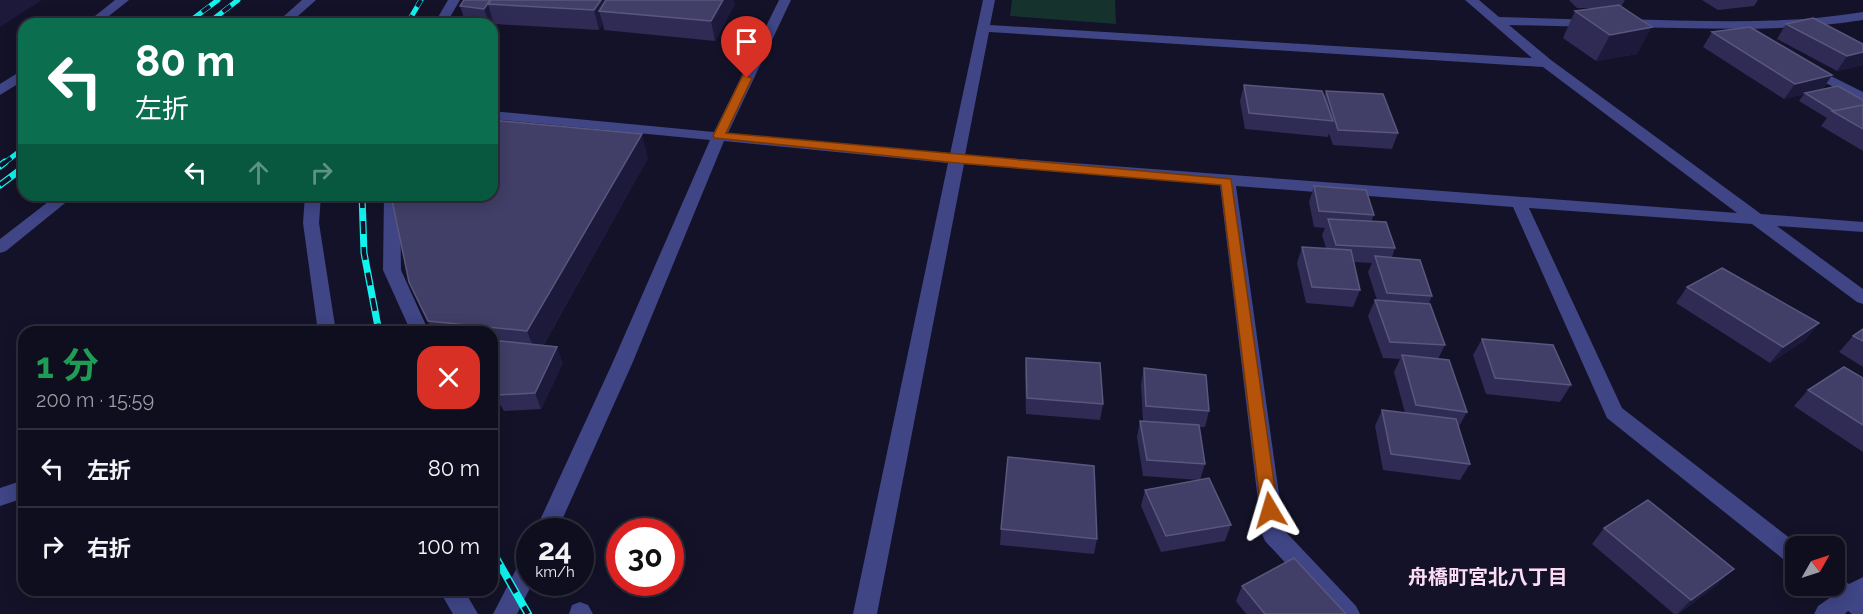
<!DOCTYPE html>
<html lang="ja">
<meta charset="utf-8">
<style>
body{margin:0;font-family:Raleway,"Noto Sans JP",sans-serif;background:#1c1c2b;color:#f1f3f6;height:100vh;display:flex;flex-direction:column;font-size:22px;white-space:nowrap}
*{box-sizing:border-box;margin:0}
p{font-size:20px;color:#9b9ca4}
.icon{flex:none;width:33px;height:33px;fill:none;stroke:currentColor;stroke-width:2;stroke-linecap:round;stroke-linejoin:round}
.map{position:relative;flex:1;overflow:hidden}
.details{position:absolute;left:18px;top:326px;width:480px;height:270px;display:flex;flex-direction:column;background:#0e0e1e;border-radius:18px;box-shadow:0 3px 15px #0003,0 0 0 2px #2e2e3c}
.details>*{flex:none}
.banner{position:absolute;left:18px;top:18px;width:480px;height:183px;border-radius:18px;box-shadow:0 3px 15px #0003,0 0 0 2px #2e2e3c;background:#0b6e4f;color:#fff;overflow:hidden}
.needle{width:39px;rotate:51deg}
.buttons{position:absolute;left:1785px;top:536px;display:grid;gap:12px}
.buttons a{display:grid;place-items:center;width:60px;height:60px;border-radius:12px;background:#0e0e1e;box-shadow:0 3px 15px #0003,0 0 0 2px #2e2e3c;font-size:30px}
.speed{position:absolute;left:516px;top:518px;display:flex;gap:12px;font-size:30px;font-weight:700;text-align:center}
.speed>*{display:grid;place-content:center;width:78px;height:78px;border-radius:50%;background:#0e0e1e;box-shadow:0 3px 15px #0003,0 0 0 2px #2e2e3c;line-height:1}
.speed small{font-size:15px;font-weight:400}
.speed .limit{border:9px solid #d22;background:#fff;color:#111}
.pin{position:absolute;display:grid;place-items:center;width:51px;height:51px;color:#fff;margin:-62px -26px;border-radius:50% 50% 50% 0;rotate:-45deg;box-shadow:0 0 6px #0007}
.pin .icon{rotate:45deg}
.me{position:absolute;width:66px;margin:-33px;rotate:353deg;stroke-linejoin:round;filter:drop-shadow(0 0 4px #0008)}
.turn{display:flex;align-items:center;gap:21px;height:126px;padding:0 18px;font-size:27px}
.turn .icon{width:78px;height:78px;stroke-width:2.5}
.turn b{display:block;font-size:42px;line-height:51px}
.lanes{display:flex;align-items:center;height:57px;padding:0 18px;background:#0003;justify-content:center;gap:30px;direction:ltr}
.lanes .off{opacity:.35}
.round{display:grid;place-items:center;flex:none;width:63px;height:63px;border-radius:18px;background:#1c1c2b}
.headline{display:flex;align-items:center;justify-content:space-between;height:102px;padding:0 18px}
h1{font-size:36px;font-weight:700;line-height:45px;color:#1e9e55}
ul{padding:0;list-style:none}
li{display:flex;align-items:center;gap:18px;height:78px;padding:0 18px;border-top:2px solid #2e2e3c}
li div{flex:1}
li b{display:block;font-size:22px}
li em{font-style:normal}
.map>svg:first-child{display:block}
</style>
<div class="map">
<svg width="1863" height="614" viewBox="0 0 1863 614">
<rect width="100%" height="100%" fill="#131228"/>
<path fill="#15322d" d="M1012,0H1115L1116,24L1010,16Z"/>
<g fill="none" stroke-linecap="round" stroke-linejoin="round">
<path fill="#3f4585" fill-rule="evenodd" d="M115,0H129L99,24H85Z
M302,0H316L289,24H275Z
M448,0H460L446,24H434Z
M779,0H791L728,133L950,154L983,0H995L990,25L1532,58L1465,0H1479L1499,17L1600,20L1601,23L1600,26L1595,27L1509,25L1551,60L1761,214L1863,222V232L1777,226L1863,289V304L1857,302L1752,224L1529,208L1622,408L1800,546H1796V566L1788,563L1607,418L1513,207L1236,186L1284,530L1356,606L1360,614H1333L1265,541L1262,534L1220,185L964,164L877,614H853L948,163L724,141L632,364L557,531H535L612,364L710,140L492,119V111L714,132ZM989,32L1543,67L1737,213L965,155Z
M1863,12V20C1784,33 1703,28 1623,27L1617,23L1623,19C1703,21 1784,25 1863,12Z
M1809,65L1863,92V102L1804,72L1802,69Z
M24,69V80L0,95V84Z
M57,195H75L6,251L0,253V239Z
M305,195H321L319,223L336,332H318L303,223Z
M384,195H400L401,270L429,332H411L383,270Z
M24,480V498L0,506V488Z
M530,555V582H533L517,614H493L522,558Z
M1834,575L1849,584L1863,577V614H1852L1848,611L1845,614H1814L1818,606L1831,597L1821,585H1834Z
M439,590H464L478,614H453Z
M580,602L588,605L593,614H569L572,605Z"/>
<defs>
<path id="rail-far2" d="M186,24L218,0
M207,24L238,0
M407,24L421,0
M3,164L24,148"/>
<path id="rail-far1" d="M0,166L5,162
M0,185L24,167
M362,195L364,253L379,332"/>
<path id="rail" d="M492,551L528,614"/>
</defs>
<use href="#rail-far2" stroke="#10f3ef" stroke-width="5"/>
<use href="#rail-far1" stroke="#10f3ef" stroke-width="7"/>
<use href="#rail" stroke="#10f3ef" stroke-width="8"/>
<use href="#rail-far2" stroke="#131228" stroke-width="4" stroke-dasharray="10" stroke-linecap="butt"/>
<use href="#rail-far1" stroke="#131228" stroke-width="4.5" stroke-dasharray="13" stroke-linecap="butt"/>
<use href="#rail" stroke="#131228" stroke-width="5" stroke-dasharray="16" stroke-linecap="butt"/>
</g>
<path fill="#2f2b55" d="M464,0L735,4L715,41L604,30L603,24L599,30L494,24L492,18L489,23L465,21L460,6Z
M1569,0H1625L1621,7L1637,54L1596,61L1563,38L1575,11L1599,8H1577Z
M1702,0H1758L1754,6L1718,10Z
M1786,24L1863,44V65L1837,71L1777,39Z
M1712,32L1832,75L1823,89L1863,100V151L1821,126L1827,118L1799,101L1804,94L1784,99L1703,47Z
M1244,85L1324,96L1326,91L1398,133L1392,149L1333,145L1329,133L1328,137L1245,129L1240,101Z
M648,158L543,346L563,363L541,409L504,411L492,392V332H433L409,282Z
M1314,186L1374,215L1371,222L1395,248L1392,257L1432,296L1429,303L1445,345L1438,359L1467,412L1458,428L1470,464L1460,480L1383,470L1375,426L1382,410L1405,413L1394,372L1400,359L1383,358L1368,316L1375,300H1377L1368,272L1372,263L1353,262L1360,290L1353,307L1306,303L1297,263L1302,247L1326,248L1322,235L1325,228L1314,227L1309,202Z
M1687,287L1819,323L1805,340L1770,363L1676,303Z
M1863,329V367L1839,352L1853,336Z
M1482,339L1571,385L1560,402L1486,394L1473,355Z
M1026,358L1103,404L1100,420L1026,414L1025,375Z
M1144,368L1209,411L1205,427H1199L1205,464L1200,480L1231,525L1225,541L1161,552L1141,506L1145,490L1199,480L1143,476L1137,437L1140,421H1143L1141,385Z
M1863,378V452L1794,406L1808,390Z
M1604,528L1718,584L1678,614H1674L1592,544Z
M1001,529L1097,539L1094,554L1000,545Z
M1242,586L1346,614H1246L1236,601Z"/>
<path fill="#1c193b" d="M0,0H42L0,27Z
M490,0H502L488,4L492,18L489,23L484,9Z
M601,0H619L599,11L603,24L599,30L594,10Z
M723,0H734L735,4L715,41L711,21Z
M1652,27L1637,54L1596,61L1610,35Z
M1863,52V65L1837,71L1847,56Z
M1832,75L1822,90L1805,93L1804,94L1784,99L1795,84Z
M642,134L648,158L537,356L527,331Z
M1819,323L1805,340L1770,363L1783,347Z
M557,347L563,363L541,409L535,393Z
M1734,569L1718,584L1677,614L1691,600Z"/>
<path fill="#413e67" stroke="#5a577e" stroke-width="1.5" d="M464,0H490L484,9L460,6Z
M491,0H601L594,10L488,4Z
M606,0H723L711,21L599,11Z
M1619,5L1652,27L1610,35L1575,11Z
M1813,18L1863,44V52L1847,56L1786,24Z
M1750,27L1832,75L1795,84L1712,32Z
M1244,85L1322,91L1333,121L1249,113Z
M1838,86L1863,100V105L1834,111L1805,93Z
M1326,91L1383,94L1398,133L1338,130Z
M1863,105V129L1832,111Z
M492,120L642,134L527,331L428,321L409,282L391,195H492Z
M1314,186L1366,190L1374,215L1319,211Z
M1328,219L1386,222L1395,248L1336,245Z
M1302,247L1351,250L1360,290L1312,287Z
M1375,256L1420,260L1432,296L1387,293Z
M1722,268L1819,323L1783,347L1687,287Z
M1375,300L1430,304L1445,345L1390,342Z
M1863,329V341L1853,336Z
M1482,339L1553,345L1571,385L1495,378Z
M492,340L557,347L535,393L497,395L492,387Z
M1402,355L1449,360L1467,412L1416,405Z
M1026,358L1100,363L1103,404L1027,398Z
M1844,367L1863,378V425L1808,390Z
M1144,368L1206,375L1209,411L1146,406Z
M1382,410L1456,419L1470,464L1391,454Z
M1140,421L1199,425L1205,464L1147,460Z
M1008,457L1094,466L1097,539L1001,529Z
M1209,478L1231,525L1166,536L1145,490Z
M1648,500L1734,569L1691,600L1604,528Z
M1294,558L1346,614H1265L1242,586Z"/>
<path fill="#b45309" stroke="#753606" stroke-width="1.5" d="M743,75L752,78L726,133L1231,179L1278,510L1275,515L1270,517L1264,515L1261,510L1221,185L957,163L715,138L713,136Z"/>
<g text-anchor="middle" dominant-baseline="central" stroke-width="6" stroke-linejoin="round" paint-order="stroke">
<g font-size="20" font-weight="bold" fill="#fddcf5" stroke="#131228">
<text x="1488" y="577">舟橋町宮北八丁目</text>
</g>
</g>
</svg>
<div class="buttons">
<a><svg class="needle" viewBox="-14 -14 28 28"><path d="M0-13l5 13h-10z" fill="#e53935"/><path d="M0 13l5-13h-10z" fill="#9b9ca4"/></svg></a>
</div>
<div class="speed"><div>24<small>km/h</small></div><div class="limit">30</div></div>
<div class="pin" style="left:747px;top:78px;background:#d93025"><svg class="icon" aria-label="arrive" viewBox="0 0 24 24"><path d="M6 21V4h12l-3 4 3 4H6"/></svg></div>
<svg class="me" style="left:1270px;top:510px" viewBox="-20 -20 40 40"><path d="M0-17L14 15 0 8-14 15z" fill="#b45309" stroke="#fff" stroke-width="4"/></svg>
<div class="banner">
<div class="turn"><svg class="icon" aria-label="left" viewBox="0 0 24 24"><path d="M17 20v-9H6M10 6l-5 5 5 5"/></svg><div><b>80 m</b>左折</div></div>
<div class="lanes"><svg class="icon" aria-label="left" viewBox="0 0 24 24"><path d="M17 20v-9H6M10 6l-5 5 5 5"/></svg><svg class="icon off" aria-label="ahead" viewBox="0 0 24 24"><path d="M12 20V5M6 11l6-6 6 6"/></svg><svg class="icon off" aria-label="right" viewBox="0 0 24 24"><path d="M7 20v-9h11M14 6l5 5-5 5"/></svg></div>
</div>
<section class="details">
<div class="headline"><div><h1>1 分</h1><p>200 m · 15:59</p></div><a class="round" style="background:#d93025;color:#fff"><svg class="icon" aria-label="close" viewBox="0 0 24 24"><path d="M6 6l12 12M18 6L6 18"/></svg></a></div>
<ul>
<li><svg class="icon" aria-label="left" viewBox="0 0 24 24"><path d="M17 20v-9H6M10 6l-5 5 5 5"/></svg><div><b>左折</b></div><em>80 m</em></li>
<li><svg class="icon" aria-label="right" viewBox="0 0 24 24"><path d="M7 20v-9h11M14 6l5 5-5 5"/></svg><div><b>右折</b></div><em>100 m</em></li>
</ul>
</section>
</div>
